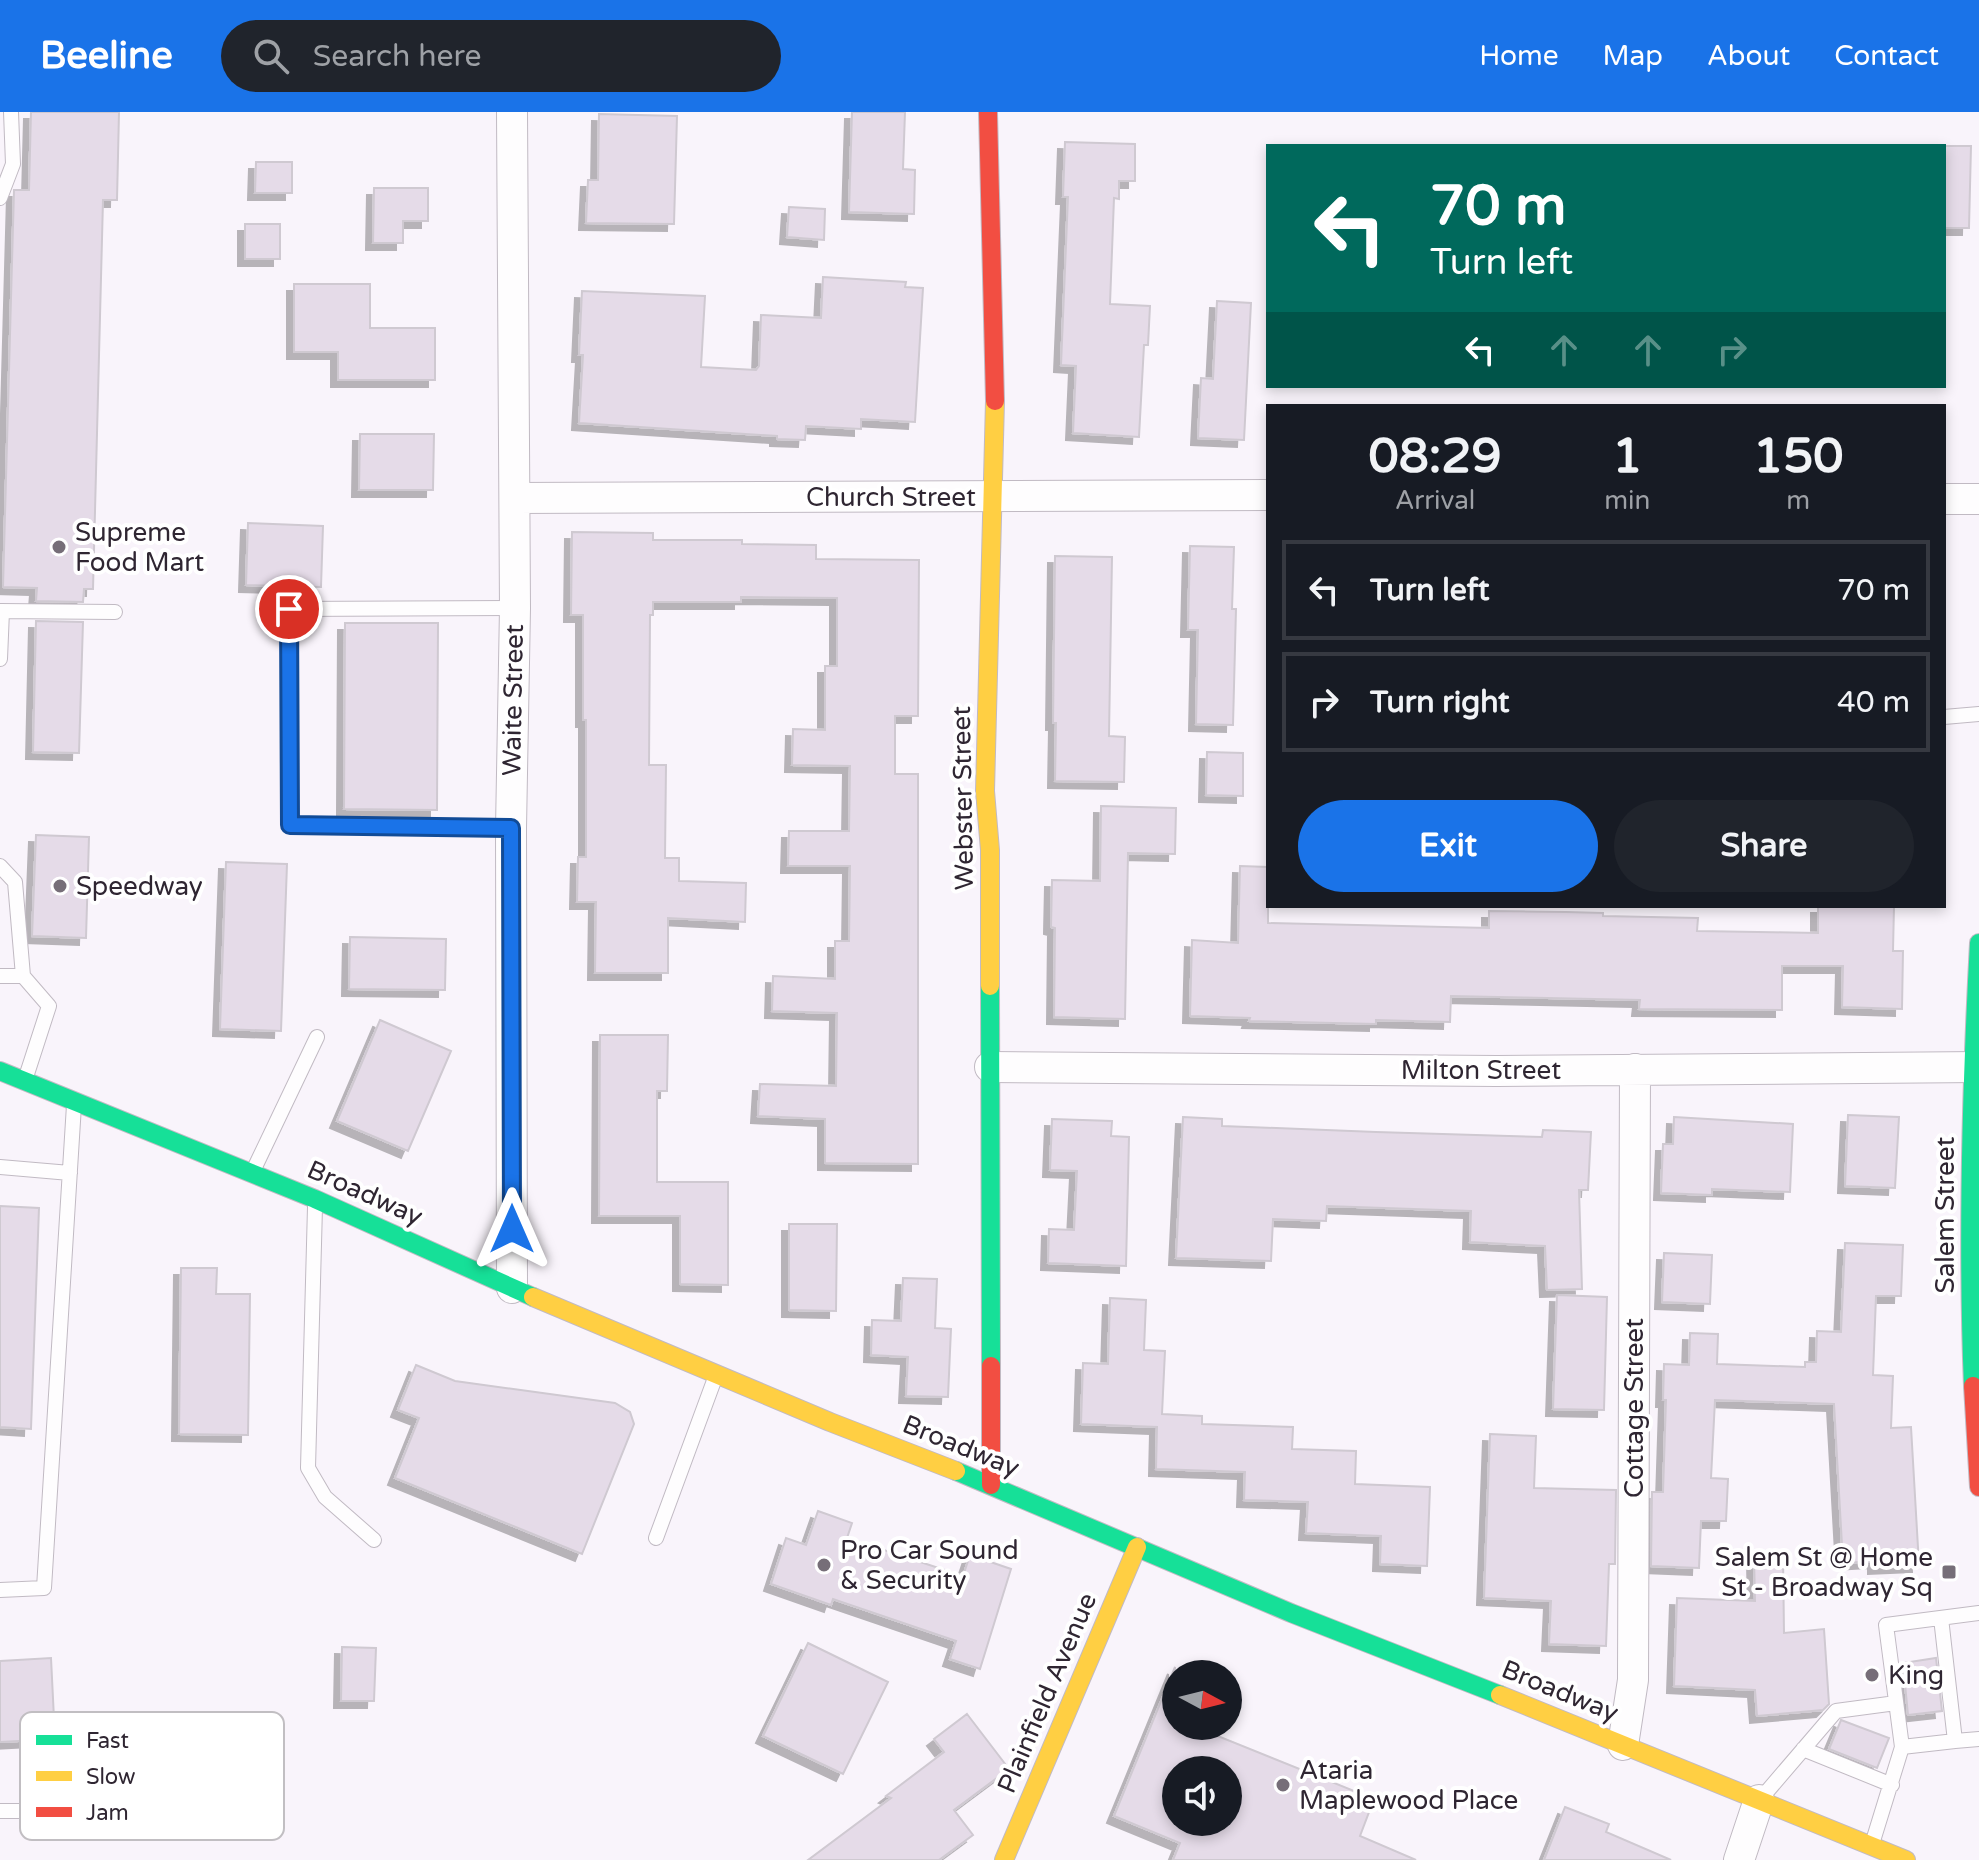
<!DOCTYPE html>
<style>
body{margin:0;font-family:"Varela Round",sans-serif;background:#20242c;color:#f1f3f6;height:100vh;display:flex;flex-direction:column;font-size:30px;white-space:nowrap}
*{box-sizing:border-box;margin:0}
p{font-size:26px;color:#9ea1a6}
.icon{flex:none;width:44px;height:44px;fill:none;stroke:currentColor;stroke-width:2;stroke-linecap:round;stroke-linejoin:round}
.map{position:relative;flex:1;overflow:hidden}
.drawer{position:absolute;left:1266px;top:292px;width:680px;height:504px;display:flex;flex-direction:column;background:#171b24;border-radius:0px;box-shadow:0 4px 12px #0003}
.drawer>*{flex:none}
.banner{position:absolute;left:1266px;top:32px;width:680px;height:244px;border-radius:0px;box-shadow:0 4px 12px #0003;background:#00695c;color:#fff;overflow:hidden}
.needle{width:52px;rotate:97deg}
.controls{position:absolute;left:1162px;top:1548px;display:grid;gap:16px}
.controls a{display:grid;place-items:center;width:80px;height:80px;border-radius:50%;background:#171b24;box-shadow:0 4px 12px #0003;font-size:40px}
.pin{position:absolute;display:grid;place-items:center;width:68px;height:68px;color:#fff;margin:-34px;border:4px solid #fff;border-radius:50%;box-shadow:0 2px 8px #0007}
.me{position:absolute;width:88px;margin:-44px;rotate:0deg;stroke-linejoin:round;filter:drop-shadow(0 0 6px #0008)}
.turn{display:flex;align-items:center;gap:28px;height:168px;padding:0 32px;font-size:36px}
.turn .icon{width:104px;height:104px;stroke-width:2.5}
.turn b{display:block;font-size:56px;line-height:68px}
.lanes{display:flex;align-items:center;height:76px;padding:0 32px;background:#0003;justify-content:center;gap:40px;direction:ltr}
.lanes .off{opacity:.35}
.eta{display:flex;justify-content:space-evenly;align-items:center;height:136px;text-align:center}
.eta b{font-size:48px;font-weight:700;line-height:56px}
.button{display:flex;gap:16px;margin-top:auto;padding:16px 32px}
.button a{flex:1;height:92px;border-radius:48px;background:#1a73e8;color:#fff;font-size:32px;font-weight:700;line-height:92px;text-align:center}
.button a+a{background:#20242c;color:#f1f3f6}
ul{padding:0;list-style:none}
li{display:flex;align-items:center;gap:24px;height:100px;margin:0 16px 12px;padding:0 16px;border:4px solid #363941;border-radius:0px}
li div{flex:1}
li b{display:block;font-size:30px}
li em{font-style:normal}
header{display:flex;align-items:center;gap:48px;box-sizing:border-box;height:112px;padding:0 40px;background:#1a73e8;color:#fff}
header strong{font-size:38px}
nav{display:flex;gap:44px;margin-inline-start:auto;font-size:28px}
.search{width:560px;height:72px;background:#20242c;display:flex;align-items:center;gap:20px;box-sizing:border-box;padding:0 28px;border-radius:44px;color:#9ea1a6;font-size:30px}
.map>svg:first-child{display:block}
</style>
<header>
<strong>Beeline</strong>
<div class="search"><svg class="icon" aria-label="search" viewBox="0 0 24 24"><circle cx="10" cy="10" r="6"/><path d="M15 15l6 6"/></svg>Search here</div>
<nav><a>Home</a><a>Map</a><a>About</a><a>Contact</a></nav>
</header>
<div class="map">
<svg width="1979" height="1748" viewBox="0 0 1979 1748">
<defs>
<filter id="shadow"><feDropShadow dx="-7" dy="7" stdDeviation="0" flood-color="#0004"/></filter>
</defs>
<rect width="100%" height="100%" fill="#f9f4fb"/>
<path fill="#e5dbe8" stroke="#cfc9d1" stroke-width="2" fill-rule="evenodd" filter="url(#shadow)" d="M31,0H119L117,88H103L93,477H84L83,490L36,489L37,476L3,475L14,78H29Z
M852,0H905L903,57L915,58L914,102L849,100Z
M599,2L677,4L674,112L586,111L588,68H598Z
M1065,30L1135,32V69H1119V87L1114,86L1110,192L1150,194L1148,233H1144L1139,325L1073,321L1076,254L1061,253L1068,85H1063Z
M1944,34H1971L1969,116H1944Z
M256,50H292V81H255Z
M374,76H428V109H403V131H373Z
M789,95L825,97L824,128L787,125Z
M245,112H280V147H245Z
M823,165L906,170L905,175L923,176L915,310L861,307V317L806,314L805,328L777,327V324L579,311L583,243H579L582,179L705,184L701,255L756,258L759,254L761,203L821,206Z
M294,172H370V216H435V268H338V240H294Z
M1217,189L1251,191L1244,328L1198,326L1201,266L1213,267Z
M360,322H434L433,378H359Z
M248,411L323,414L321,475L246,473Z
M572,420L653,421V428H742V432L816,433V447L919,448L918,604H895V662H918V1052L825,1051V1007L758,1004L760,972L836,974L837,901L772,899L773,864L835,867V829H849L850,754H788L789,719H849L850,654L792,653L793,617L825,618V554H837V486L741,485V490H653V503H650L649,653H666L665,746H679V769L746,771L745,810L668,806V861H595L596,790H577L578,745H586V608H583V503H571Z
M1190,434L1234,435L1232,497H1236L1233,613L1196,612L1198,518H1188Z
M1055,444L1112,445L1109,624L1125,625L1124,670L1055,669L1056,611H1053Z
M36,509L83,510L79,641L33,640Z
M345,511H438L437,698L344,697Z
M1207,640L1243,641V684L1206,683Z
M1101,694L1176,696L1175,742L1128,741L1125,907L1054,905L1055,816L1051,815L1052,768L1100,769Z
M36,723L89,725L86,826L32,824Z
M226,750L287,752L281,919L220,917Z
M1240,754L1268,755V811L1489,816V799L1566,800L1603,801V804L1698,806L1697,819L1818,821V794H1894L1893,839H1903L1902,897L1842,895L1843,854H1782V898L1639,897L1640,888L1451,884L1450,910L1376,908V912L1249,909L1250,906L1190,904L1192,828L1238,831Z
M350,825L446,827L445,878L349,877Z
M380,908L451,939L408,1039L337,1009Z
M600,923H668L667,979H657V1070H728V1173L680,1172V1104H599Z
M1848,1003L1899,1005L1895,1076L1845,1074Z
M1183,1005L1222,1007V1014L1376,1020L1542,1025L1543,1018L1591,1020L1588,1078H1579L1582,1177L1547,1178L1545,1134L1470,1130L1471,1099L1327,1094L1326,1109L1273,1107L1271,1149L1176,1146Z
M1674,1005L1793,1012L1790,1080L1712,1077V1083L1661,1081L1663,1032H1673Z
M1052,1007L1112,1009L1111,1024L1129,1025L1126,1154L1048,1151L1049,1117L1074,1118L1077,1059L1050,1058Z
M0,1094L39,1096L31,1317L0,1315Z
M789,1112H837L836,1199L789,1198Z
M1845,1131L1903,1133L1901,1184H1876L1873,1263L1893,1264L1891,1316L1911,1315L1919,1453L1875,1455V1449L1843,1451L1834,1292L1715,1288L1711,1366L1728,1367L1726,1409H1701L1699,1456L1651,1454L1652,1380H1663L1666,1288H1663L1664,1252L1689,1253L1690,1221L1718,1222L1717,1252L1805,1255V1250H1816L1817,1219L1841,1220Z
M1664,1141L1712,1143L1710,1192L1662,1190Z
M181,1156H217L216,1182H250L248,1323L179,1322Z
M903,1166L937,1167L935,1216L951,1217L948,1285L906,1284L908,1245L871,1243L872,1208L901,1209Z
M1557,1183L1607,1185L1604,1298L1553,1297Z
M1110,1186L1146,1188L1144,1238L1165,1239L1162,1302L1202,1304V1312L1293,1315L1292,1337L1356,1339L1355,1372L1430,1375L1427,1454L1380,1452L1381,1424L1306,1421L1308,1390L1244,1388L1245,1360L1156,1357L1157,1315L1081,1312L1083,1251L1108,1252Z
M416,1253L455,1269L615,1291L630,1300L634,1312L582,1442L395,1366L419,1306L398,1298Z
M1490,1322L1536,1324L1534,1376L1616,1378L1615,1452H1609L1606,1534L1549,1532L1551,1489L1484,1486Z
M818,1399L852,1411L847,1426L963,1464L970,1443L1011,1457L980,1557L950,1547L956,1529L833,1487L831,1493L771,1472L786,1426L806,1433Z
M1754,1444H1783L1784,1521L1824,1517L1829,1592L1823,1598L1757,1604L1755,1578L1674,1574L1677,1486L1755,1489Z
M808,1531L888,1570L843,1662L763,1624Z
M342,1535L376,1536L374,1589H341Z
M51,1546L55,1627L0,1630V1549Z
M1936,1546L1942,1599L1908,1603L1903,1551Z
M1175,1555L1176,1614H1193L1374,1687L1360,1724L1416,1748H1173L1180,1731L1114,1704ZM1176,1658H1228V1710H1176Z
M967,1602L1009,1657L954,1698L973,1723L939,1748H808L891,1686L886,1684L944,1640L934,1627Z
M1841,1608L1889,1626L1877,1656L1829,1637Z
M1565,1695L1609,1712L1606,1720L1671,1748H1544Z"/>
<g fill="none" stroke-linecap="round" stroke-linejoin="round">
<defs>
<path id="lane" d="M0,86L13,52L11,0
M0,499L115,500
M0,547L2,499
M1944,605L1979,602
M511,716L290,713L289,497L515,496
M0,754L15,770L23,864L49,894L26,965
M0,864H23
M0,1055L70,1061
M254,1057L317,925
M315,1095L308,1356L325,1385L374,1428
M656,1426L715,1266
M0,1478L44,1476L74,993
M1941,1506L1955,1629L1979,1627
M1902,1635L1955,1629
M1803,1637L1892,1673
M1764,1683L1836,1599L1896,1591
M0,1699H31
M1873,1729L1902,1635L1886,1513L1979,1501"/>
<path id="street" d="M515,386L1268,383
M1944,387H1979
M990,955L1497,959L1979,955
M512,1176L511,716L515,496L512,0
M1623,1633L1633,1568L1635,957
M1739,1748L1759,1688"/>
<path id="fast" d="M990,874L991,1254
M0,959L315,1087L533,1185
M1973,1274C1967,1126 1971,979 1979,831
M956,1359L1291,1501L1500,1583"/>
<path id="slow" d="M990,874V738L985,679L995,289
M533,1185L830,1310L956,1359
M1500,1583L1906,1748
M1004,1748L1137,1435"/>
<path id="jam" d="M988,0L995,289
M991,1254V1373
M1973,1274L1979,1375"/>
</defs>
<use href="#lane" stroke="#c1bac3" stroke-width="16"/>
<use href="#street" stroke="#c1bac3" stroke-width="32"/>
<use href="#fast" stroke="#c1bac3" stroke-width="20"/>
<use href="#slow" stroke="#c1bac3" stroke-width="20"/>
<use href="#jam" stroke="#c1bac3" stroke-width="20"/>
<use href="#lane" stroke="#fefdfe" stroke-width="14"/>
<use href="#street" stroke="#fefdfe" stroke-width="30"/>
<use href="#fast" stroke="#16e098" stroke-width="18"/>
<use href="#slow" stroke="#ffcf43" stroke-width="18"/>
<use href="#jam" stroke="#f24e42" stroke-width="18"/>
</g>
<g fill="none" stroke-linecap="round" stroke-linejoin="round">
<defs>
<path id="route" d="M289,497L290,713L511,716L512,1117"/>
</defs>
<use href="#route" stroke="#114b97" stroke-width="20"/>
<use href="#route" stroke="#1a73e8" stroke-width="14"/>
</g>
<g fill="#766e78" stroke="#fff" stroke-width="3">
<circle cx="59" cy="435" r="8"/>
<circle cx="60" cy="774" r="8"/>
<circle cx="824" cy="1453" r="8"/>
<rect x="1941" y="1452" width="16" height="16" rx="4"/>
<circle cx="1872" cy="1563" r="8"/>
<circle cx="1283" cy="1673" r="8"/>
</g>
<g text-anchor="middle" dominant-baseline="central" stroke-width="8" stroke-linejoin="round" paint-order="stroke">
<g font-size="26" fill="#2f2632" stroke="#fff">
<text x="891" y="385">Church Street</text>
<text transform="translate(513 588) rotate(-89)">Waite Street</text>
<text transform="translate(963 686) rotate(-91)">Webster Street</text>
<text x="1481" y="958">Milton Street</text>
<text transform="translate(365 1081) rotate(24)">Broadway</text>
<text transform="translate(1945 1103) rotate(-90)">Salem Street</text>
<text transform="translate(1634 1296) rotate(-90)">Cottage Street</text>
<text transform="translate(961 1334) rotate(22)">Broadway</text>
<text transform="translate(1560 1579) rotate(22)">Broadway</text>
<text transform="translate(1047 1581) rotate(-67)">Plainfield Avenue</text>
</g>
<g font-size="26" fill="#2f2632" stroke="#fff" text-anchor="start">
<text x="75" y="420">Supreme<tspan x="75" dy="30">Food Mart</tspan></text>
<text x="76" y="774">Speedway</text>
<text x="840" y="1438">Pro Car Sound<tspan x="840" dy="30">&amp; Security</tspan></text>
<text x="1933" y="1445" text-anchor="end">Salem St @ Home<tspan x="1933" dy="30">St - Broadway Sq</tspan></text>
<text x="1888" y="1563">King</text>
<text x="1299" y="1658">Ataria<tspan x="1299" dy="30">Maplewood Place</tspan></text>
</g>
</g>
<rect x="20" y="1600" width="264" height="128" rx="12" fill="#fff" stroke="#c1bec2" stroke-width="2"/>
<rect x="36" y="1623" width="36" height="10" fill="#16e098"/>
<rect x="36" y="1659" width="36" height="10" fill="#ffcf43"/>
<rect x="36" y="1695" width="36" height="10" fill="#f24e42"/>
<g font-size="22" fill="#2f2632">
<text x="86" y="1636">Fast</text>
<text x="86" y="1672">Slow</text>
<text x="86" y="1708">Jam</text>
</g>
</svg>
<div class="controls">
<a><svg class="needle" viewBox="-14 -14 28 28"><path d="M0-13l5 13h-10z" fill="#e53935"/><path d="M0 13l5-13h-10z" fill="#9ea1a6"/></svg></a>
<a><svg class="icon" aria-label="sound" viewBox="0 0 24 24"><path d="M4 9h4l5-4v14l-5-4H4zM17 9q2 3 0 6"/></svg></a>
</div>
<div class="pin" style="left:289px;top:497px;background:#d93025"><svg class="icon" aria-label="arrive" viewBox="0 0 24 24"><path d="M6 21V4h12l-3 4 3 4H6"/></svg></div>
<svg class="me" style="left:512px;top:1117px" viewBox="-20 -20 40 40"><path d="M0-17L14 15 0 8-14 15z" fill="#1a73e8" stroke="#fff" stroke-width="4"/></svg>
<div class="banner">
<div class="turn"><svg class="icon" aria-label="left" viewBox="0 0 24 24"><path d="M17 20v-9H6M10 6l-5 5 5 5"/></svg><div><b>70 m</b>Turn left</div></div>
<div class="lanes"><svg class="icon" aria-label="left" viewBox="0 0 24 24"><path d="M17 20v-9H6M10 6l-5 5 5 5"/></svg><svg class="icon off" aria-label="ahead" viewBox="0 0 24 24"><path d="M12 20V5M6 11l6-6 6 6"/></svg><svg class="icon off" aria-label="ahead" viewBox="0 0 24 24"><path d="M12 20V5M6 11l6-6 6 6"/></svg><svg class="icon off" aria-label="right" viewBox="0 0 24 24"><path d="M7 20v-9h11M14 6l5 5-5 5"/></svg></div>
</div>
<section class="drawer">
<div class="eta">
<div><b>08:29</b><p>Arrival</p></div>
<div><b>1</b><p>min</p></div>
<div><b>150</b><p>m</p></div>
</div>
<ul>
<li><svg class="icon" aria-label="left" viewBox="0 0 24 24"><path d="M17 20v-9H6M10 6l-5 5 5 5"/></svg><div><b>Turn left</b></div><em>70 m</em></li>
<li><svg class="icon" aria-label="right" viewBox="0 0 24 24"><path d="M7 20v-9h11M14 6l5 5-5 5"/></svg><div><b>Turn right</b></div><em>40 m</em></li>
</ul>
<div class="button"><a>Exit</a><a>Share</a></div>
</section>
</div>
